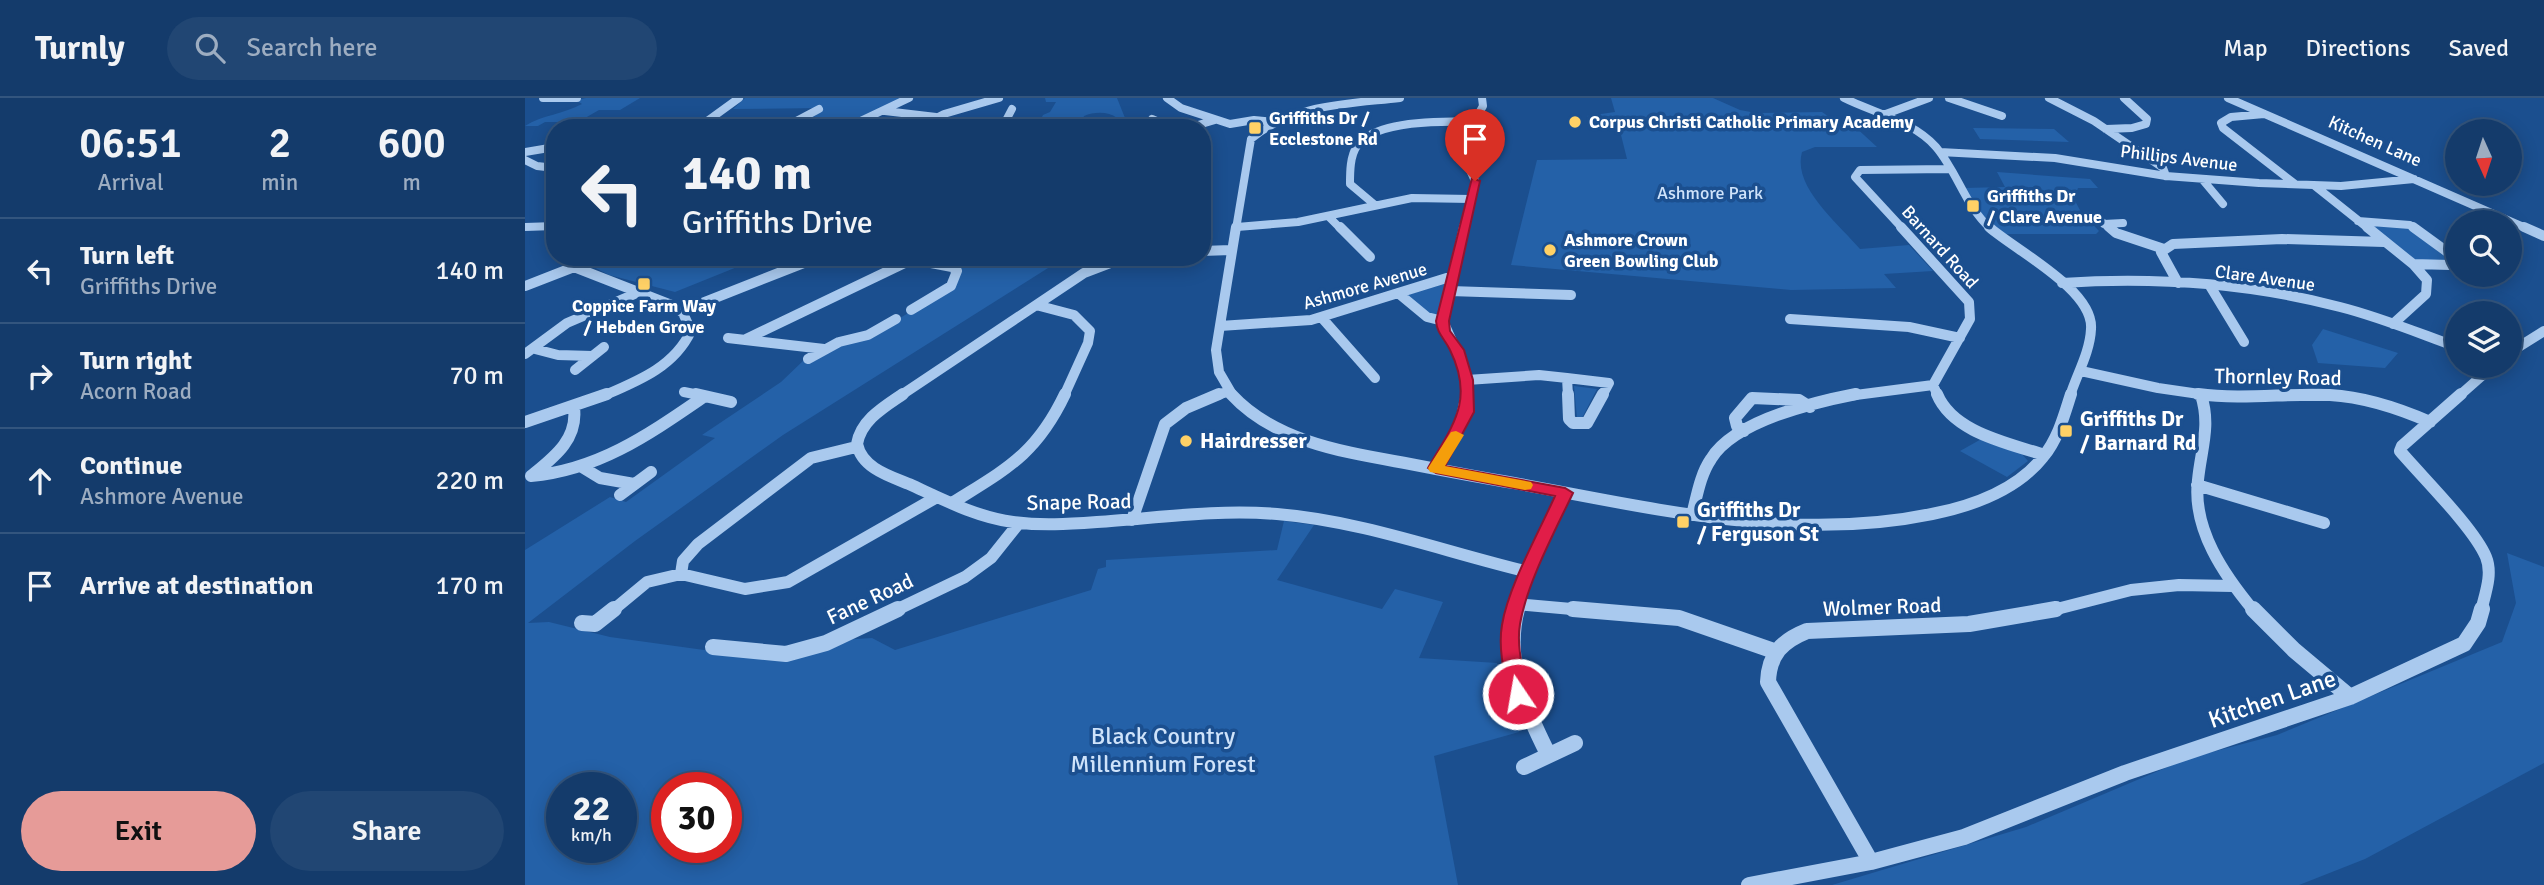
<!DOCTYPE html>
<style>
body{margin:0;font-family:Signika,sans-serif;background:#214673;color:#f1f3f6;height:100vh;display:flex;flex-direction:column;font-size:26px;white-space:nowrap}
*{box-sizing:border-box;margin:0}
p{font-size:23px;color:#9dadc1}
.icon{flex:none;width:38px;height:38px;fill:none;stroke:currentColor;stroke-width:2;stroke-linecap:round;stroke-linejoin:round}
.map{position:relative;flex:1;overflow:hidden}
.drawer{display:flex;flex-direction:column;background:#143b6b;width:525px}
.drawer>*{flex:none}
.hud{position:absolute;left:21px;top:21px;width:665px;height:147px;border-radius:28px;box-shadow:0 4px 18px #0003,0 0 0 2px #33557e;background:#143b6b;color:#f1f3f6;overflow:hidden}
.needle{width:46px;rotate:177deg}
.fabs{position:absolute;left:1920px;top:21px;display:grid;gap:14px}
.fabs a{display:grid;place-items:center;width:77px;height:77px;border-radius:50%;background:#143b6b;box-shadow:0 4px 18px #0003,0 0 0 2px #33557e;font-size:35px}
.speed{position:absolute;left:21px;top:674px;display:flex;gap:14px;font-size:35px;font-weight:700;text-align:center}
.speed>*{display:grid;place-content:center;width:91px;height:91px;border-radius:50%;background:#143b6b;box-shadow:0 4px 18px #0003,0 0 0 2px #33557e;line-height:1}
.speed small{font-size:18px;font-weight:400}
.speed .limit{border:10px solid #d22;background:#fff;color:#111}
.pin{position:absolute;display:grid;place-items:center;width:60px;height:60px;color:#fff;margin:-72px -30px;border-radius:50% 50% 50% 0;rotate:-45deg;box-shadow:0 0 7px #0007}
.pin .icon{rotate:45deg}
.me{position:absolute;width:77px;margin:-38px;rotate:348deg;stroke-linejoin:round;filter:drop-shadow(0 0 5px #0008)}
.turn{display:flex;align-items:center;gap:24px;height:147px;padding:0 21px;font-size:32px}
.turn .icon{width:91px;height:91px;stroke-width:2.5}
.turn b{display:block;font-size:49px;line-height:60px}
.eta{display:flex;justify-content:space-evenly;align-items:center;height:119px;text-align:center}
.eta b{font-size:42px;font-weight:600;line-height:49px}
.button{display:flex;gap:14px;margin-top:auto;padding:14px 21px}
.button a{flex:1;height:80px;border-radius:42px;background:#e69b98;color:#111;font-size:28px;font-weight:600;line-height:80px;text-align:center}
.button a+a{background:#214673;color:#f1f3f6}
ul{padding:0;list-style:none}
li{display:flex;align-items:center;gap:21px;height:105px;padding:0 21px;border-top:2px solid #33557e}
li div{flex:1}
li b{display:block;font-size:26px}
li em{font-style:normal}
header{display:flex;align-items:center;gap:42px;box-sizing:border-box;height:98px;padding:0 35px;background:#143b6b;border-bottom:2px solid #33557e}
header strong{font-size:33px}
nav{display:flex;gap:38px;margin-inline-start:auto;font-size:24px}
.search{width:490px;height:63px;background:#214673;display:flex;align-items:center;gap:18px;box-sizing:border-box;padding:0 24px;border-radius:38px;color:#9dadc1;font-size:26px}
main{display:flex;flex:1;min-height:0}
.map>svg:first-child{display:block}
</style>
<header>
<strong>Turnly</strong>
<div class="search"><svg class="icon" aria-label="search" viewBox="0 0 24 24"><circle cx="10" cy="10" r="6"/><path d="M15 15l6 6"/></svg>Search here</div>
<nav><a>Map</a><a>Directions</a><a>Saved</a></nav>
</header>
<main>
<section class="drawer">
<div class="eta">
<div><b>06:51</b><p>Arrival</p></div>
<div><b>2</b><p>min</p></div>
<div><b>600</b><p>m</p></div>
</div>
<ul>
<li><svg class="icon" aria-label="left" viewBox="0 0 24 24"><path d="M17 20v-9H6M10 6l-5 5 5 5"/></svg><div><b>Turn left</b><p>Griffiths Drive</p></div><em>140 m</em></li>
<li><svg class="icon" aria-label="right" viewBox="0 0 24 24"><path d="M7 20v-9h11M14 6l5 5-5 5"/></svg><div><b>Turn right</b><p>Acorn Road</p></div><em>70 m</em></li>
<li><svg class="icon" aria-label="ahead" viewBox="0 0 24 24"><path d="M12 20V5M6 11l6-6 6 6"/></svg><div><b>Continue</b><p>Ashmore Avenue</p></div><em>220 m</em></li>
<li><svg class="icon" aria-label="arrive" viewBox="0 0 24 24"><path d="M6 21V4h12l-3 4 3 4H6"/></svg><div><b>Arrive at destination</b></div><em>170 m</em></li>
</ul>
<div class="button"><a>Exit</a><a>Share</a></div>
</section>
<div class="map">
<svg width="2019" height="787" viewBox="0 0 2019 787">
<rect width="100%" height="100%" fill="#1b4f8f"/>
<path fill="#2461a8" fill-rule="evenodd" d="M61,0H115L95,12H74L53,24H20L13,28H0C17,17 39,16 57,6L51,2Z
M220,0H378L318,30H264L298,10L208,11Z
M520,0H592L604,30H591L592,20C583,13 569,14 559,18L554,30H512L518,17L525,14L531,4H521Z
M1086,0H1188L1215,12L1231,15L1297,14L1316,27L1327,26L1352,49H1290L1277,54C1267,89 1314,126 1335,151L1384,147L1408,173L1359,176L1371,190L1266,192L986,167L1012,62L1102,61L1095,33L1071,25L1062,18L1090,14Z
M1448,30L1529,31L1544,44L1455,41Z
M1472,74L1565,81L1573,90H1553L1549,101L1556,114L1574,133L1571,136H1478L1453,113L1439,90L1480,89Z
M1847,126L1888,130L1929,163H1891L1844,128Z
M49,159H237L150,194L84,177Z
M441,159H501L531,165L258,337L110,443L3,525L24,524L85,539L179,552L266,559L316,542L347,540L370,552L566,492L573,471L581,469V462L752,452L759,423L789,427L752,482L857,511L870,491L918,504L894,560L972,565L994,634L909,658L933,787H0V452L85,399L101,404L190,340L177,337L256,284L279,262L309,249L345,238L430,187V168ZM37,690H96V749H37ZM142,690H201V749H142Z
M914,185L921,186L915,216L905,218L880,197Z
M1798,231L1873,255L1860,270L1793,265L1787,247Z
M1049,288L1072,291L1057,320H1052Z
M1460,339L1496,355L1503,363L1482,379L1435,353Z
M1982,455L2019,469V665L1840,761L1774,787H1307L1501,729L1664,660L1752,637L1977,544L1991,505Z"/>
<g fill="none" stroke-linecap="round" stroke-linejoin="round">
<path stroke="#a9c9ee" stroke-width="8" d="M18,0H52
M642,0L656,10L705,26L729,22L749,24
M1319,0C1349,15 1388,23 1411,49C1433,75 1440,108 1466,131
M1424,0L1477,18
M1524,0L1569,23L1638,70L1641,78
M1703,0L2003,131
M360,13L411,19
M1739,16L1706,19L1696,25L1698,30L1770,86
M1358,17L1404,0
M627,21L647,30
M91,23V30
M327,27L384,0
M174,29L235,23L266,27
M174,29L214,0
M260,29L294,11
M392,30L419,16L474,0
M477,30L487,11
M663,30L690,22
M1581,31L1607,30L1621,26L1622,21L1599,0
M0,54L30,49
M1415,54L1530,60L1641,78L1734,85L1816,88L1889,81
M0,62L12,68L30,70
M1677,81L1698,106
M1790,88L1844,131
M850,107L825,86C825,74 825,58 832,48C850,22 920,23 948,24
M803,118L816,131
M1573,121L1586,131
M1833,123L1885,127L1891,131
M1579,126L1598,125
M0,129L30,128
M712,129L773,124L887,100L946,101
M711,131L726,41C768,6 822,6 875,0
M939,131L950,83L940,61L937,45L958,8L957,0
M1378,131L1330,79L1335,72L1424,71"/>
<path stroke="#a9c9ee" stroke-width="10" d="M815,129L845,159
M1376,129L1444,204L1445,221L1408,287L1413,298
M1464,129C1490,152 1569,192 1566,231C1565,254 1552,276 1545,298
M1584,129L1591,135L1639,151
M1842,129L1888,166L1902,182L1901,196L1868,226
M1888,129L1932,161
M1999,129L2019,138
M677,153L706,152
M37,159L49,169L149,208L158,215L166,233C149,269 113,283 78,298
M380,160L427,169L432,173L426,188L386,212
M1888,166L1926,167L1932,164
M1537,185C1631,179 1724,185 1815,209C1855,219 1893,235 1932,249
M1653,185L1636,154L1648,146L1757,141L1859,144
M0,188L49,169
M1685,188L1719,244
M925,193L1046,197
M873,195L902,219L918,223L939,270L942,298
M511,207L549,217L565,233L563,245L539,298
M157,213L294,159
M797,220L850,280
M1265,221L1384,229L1435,240
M918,223L927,186
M695,228L786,222L928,178L939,129
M203,240L299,251
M221,241L386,162
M10,251L33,257L67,258
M1984,255L2019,233
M0,256L42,225L112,195
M283,261L314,244L343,237L371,221
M50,272L79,249
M1556,273L1633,290L1688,298
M1042,280L1084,285L1077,298
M1042,280L1043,298
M942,282L1014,277L1042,280
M159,294L179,298
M375,298L559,175L601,159
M689,298L702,294
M708,298L694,274L691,252L711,129
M1323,298L1408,287
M1761,298H1816
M1934,298L1968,268"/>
<path stroke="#a9c9ee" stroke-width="12" d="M171,296L206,304
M378,296C359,309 336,322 332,346C337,370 364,378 384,386C417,401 451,419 488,424C516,428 544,426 572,424C632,420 692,411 752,416C838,423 920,454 1004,474
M706,296C750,344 819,354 880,365C916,372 952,379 989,385C1127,410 1267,445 1407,416C1447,408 1492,392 1518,359C1533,341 1539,318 1546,296
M1043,296L1044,321L1048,325H1062L1078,296
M1412,296C1428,335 1484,345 1519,357
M1673,296C1718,302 1761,295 1805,297C1840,299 1873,310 1905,324
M1936,296L1877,348L1875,353C1897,379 1949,430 1961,459C1968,476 1960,496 1956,513
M1676,297C1686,328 1676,351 1673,382C1667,431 1699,477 1729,513
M0,324L82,296
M1219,333L1212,328L1210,320L1227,300L1274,302L1285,309
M331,349L286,360L173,446L158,463L156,476L220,491L263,484L412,399
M57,369L75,380L109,386
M911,371L935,328L942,296
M6,378C73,372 123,337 177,300
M6,378C28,360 53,342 49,310
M1672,387L1799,425
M95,397L126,374
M427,405C481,371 511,357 540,296
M1167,417C1172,398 1175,377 1186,361C1209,323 1290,304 1331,296
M607,422L640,326L661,310L694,296
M991,506L1069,513
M87,513L122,484L156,476
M369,513L440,479L466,460L494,425
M991,513L1007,466L1040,395
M1524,513L1606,492L1654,487L1708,488"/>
<path stroke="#a9c9ee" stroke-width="16" d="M992,511C978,563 1000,610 1023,656
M1048,511L1154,520L1249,553
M1728,511L1769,552L1825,599
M57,525L70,526L89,511
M188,549L261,556L301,545L373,511
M999,669L1050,645
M1346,764L1243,584C1244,556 1257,543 1282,533L1444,526L1531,511
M1224,787L1346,764L1439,739L1600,675L1825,599L1939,546L1953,525L1957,511"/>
</g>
<path fill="#e11d48" stroke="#92132f" stroke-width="2" d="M947,80L955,83L924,223L925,233L939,252L948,282L949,314L920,368L1040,390L1048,395C1030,433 1002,485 995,526C991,550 999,574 1003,596L1000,602L993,604L987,602L984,596C979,574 973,550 977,527C983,489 1014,434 1030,398L911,375L903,370C927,328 950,303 925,252C920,241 912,236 911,223Z"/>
<path fill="#f59e0b" d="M931,333L939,337L920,368L1006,384L1008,387L1006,391L1000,392L905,374L903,370L926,334Z"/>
<g fill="#ffd166" stroke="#1b4f8f" stroke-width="2.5">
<circle cx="1050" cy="24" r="7"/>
<rect x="723" y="23" width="14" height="14" rx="3.5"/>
<rect x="1441" y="101" width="14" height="14" rx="3.5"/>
<circle cx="1025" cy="152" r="7"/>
<rect x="112" y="179" width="14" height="14" rx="3.5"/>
<rect x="1534" y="326" width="14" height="14" rx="3.5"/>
<circle cx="661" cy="343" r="7"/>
<rect x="1151" y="417" width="14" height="14" rx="3.5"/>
</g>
<g text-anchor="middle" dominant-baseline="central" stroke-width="7" stroke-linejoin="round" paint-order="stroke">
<g font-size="18" font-weight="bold" fill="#fff" stroke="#1b4f8f" text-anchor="start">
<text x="744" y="20">Griffiths Dr /<tspan x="744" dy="21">Ecclestone Rd</tspan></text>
<text x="1064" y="24">Corpus Christi Catholic Primary Academy</text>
<text x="1462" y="98">Griffiths Dr<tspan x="1462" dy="21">/ Clare Avenue</tspan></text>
<text x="1039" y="142">Ashmore Crown<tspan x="1039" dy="21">Green Bowling Club</tspan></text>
<text x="119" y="208" text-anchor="middle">Coppice Farm Way<tspan x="119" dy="21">/ Hebden Grove</tspan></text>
</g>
<g font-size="18" fill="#fff" stroke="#1b4f8f">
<text transform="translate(1850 43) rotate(24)">Kitchen Lane</text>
<text transform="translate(1654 60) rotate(7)">Phillips Avenue</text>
<text transform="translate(1415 149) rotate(48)">Barnard Road</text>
<text transform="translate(1740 180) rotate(8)">Clare Avenue</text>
<text transform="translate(840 188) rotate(-16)">Ashmore Avenue</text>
</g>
<g font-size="18" fill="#cfe3fa" stroke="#1b4f8f">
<text x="1185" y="95">Ashmore Park</text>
</g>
<g font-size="21" fill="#fff" stroke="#1b4f8f">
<text transform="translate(1753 279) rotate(1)">Thornley Road</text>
<text transform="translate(554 404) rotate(-1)">Snape Road</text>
<text transform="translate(345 501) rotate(-25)">Fane Road</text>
<text transform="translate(1357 509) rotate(-2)">Wolmer Road</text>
</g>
<g font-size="21" font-weight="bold" fill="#fff" stroke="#1b4f8f" text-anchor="start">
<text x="1555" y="321">Griffiths Dr<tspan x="1555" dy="24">/ Barnard Rd</tspan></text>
<text x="675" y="343">Hairdresser</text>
<text x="1172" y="412">Griffiths Dr<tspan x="1172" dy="24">/ Ferguson St</tspan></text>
</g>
<g font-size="24" fill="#fff" stroke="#1b4f8f">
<text transform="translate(1747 601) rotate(-19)">Kitchen Lane</text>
</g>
<g font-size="24" fill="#cfe3fa" stroke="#1b4f8f">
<text x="638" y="638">Black Country<tspan x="638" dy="28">Millennium Forest</tspan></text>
</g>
</g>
</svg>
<div class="fabs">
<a><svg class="needle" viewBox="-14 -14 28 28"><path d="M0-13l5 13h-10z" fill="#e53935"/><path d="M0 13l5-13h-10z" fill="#9dadc1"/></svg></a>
<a><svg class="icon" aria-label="search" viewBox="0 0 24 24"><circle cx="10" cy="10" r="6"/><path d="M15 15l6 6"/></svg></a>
<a><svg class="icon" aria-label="layers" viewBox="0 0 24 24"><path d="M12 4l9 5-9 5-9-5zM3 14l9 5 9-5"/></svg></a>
</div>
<div class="speed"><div>22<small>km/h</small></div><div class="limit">30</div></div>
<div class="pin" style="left:950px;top:83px;background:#d93025"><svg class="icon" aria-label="arrive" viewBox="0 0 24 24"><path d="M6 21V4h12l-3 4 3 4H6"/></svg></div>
<svg class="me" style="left:993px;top:596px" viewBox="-20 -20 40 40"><circle r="17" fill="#e11d48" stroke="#fff" stroke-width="3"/><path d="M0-11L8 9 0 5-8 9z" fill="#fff"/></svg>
<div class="hud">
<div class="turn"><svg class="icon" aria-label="left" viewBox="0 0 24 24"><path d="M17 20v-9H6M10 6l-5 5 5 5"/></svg><div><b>140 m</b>Griffiths Drive</div></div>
</div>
</div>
</main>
